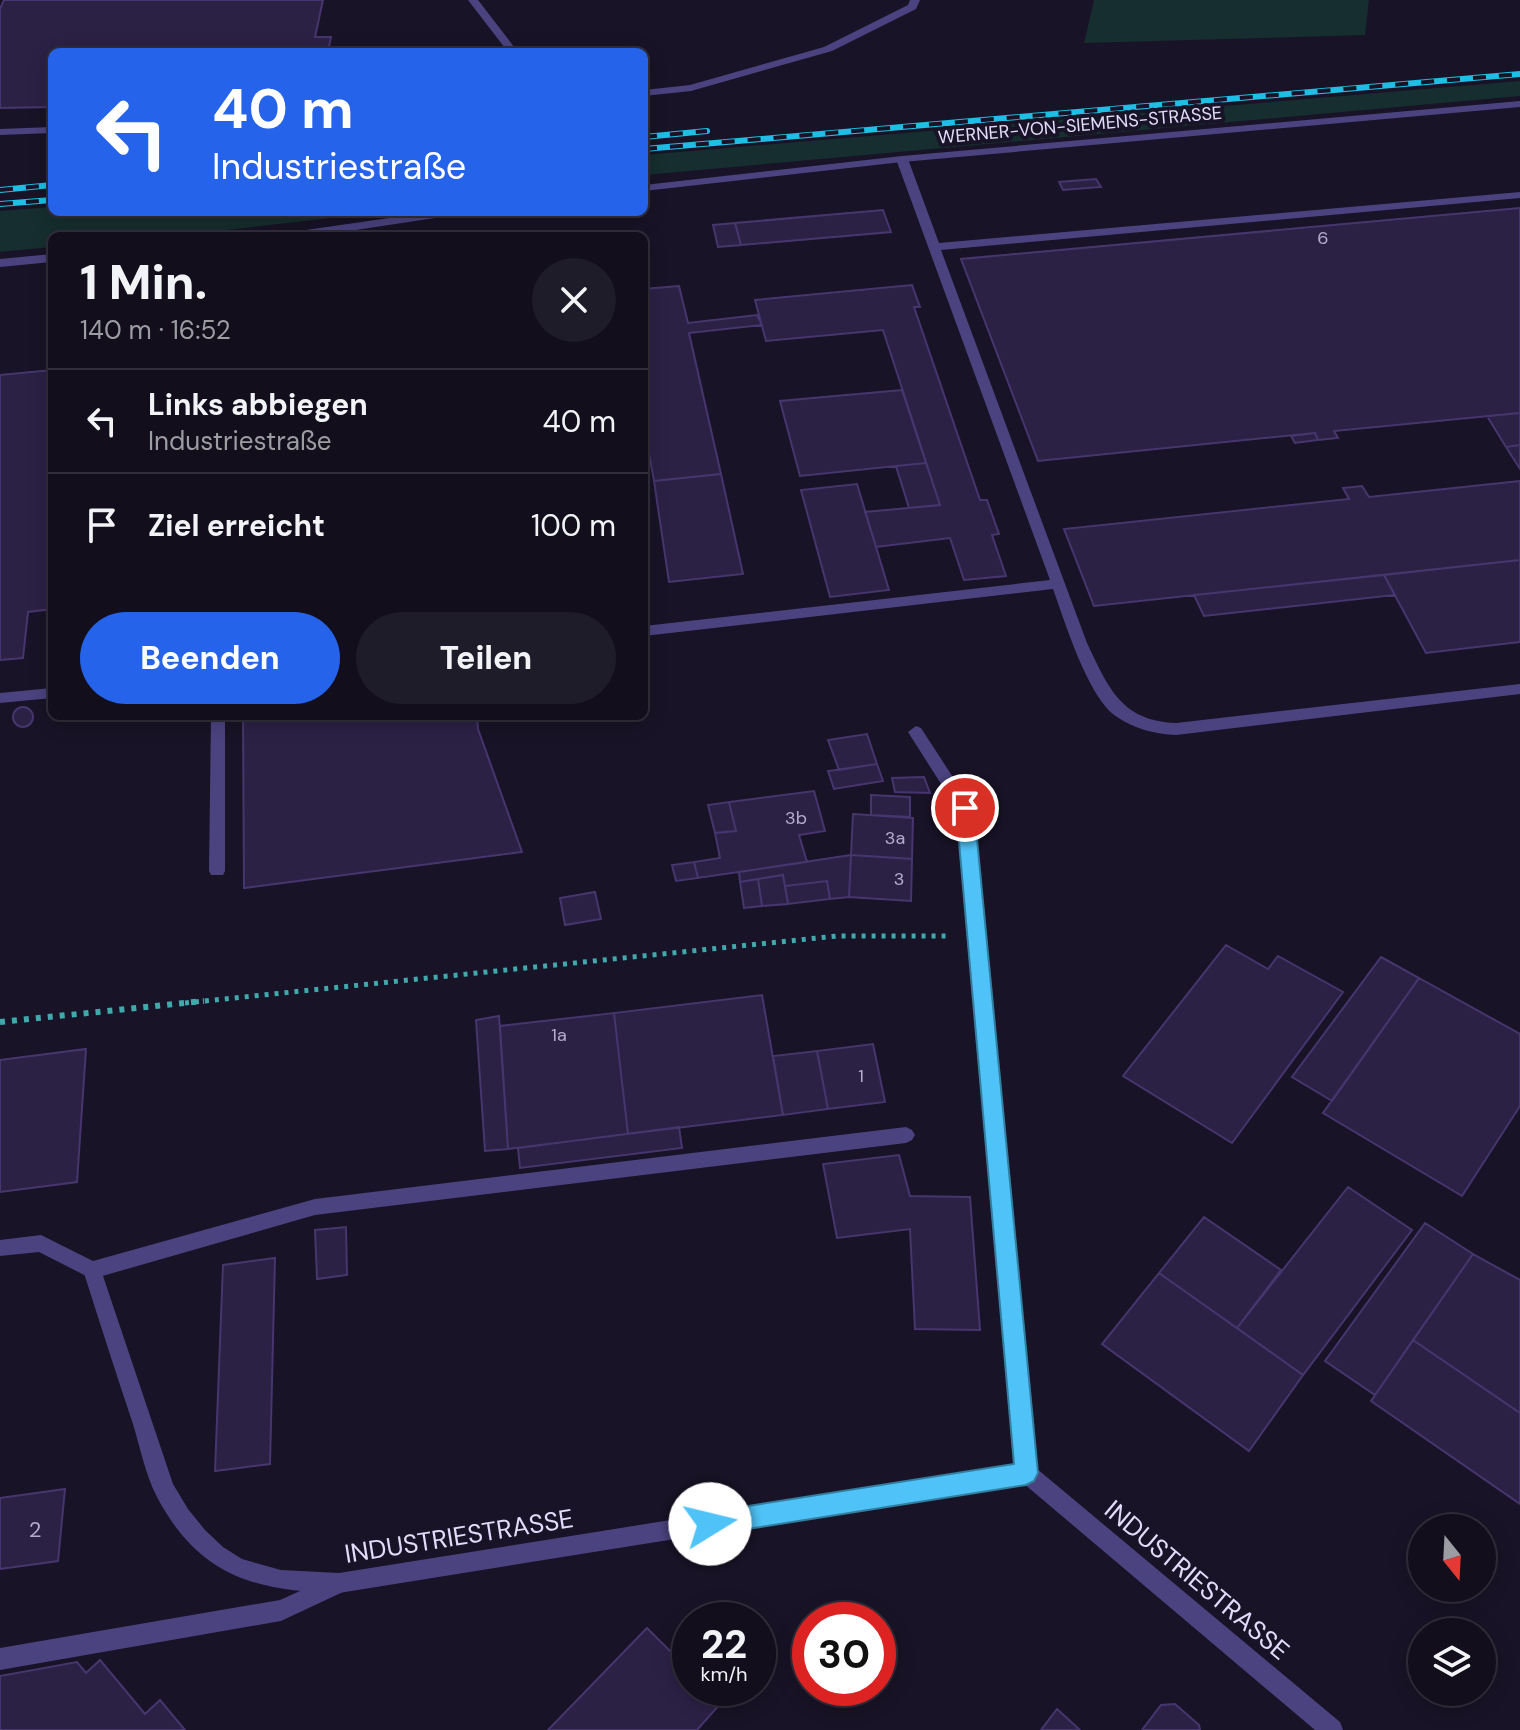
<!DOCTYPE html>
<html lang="de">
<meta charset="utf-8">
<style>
body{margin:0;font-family:"DM Sans",sans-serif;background:#1f1c29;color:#f1f3f6;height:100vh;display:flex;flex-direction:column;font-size:30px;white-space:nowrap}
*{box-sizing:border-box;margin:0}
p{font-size:26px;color:#9c9ca3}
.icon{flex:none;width:44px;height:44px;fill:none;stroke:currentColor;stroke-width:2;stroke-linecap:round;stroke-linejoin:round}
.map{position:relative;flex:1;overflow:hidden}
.side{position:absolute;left:48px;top:232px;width:600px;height:488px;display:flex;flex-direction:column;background:#120e1c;border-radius:12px;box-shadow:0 4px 20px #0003,0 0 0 2px #312e3b}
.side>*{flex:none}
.banner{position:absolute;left:48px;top:48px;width:600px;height:168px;border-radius:12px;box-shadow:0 4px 20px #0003,0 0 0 2px #312e3b;background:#2563eb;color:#fff;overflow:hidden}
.needle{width:52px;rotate:162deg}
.fabs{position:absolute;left:1408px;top:1514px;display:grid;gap:16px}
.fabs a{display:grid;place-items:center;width:88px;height:88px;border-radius:50%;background:#120e1c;box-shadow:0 4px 20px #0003,0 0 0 2px #312e3b;font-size:40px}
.speed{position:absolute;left:672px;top:1602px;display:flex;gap:16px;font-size:40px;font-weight:700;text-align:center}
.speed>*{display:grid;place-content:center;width:104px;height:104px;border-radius:50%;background:#120e1c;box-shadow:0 4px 20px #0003,0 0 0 2px #312e3b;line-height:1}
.speed small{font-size:20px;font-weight:400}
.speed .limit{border:12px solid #d22;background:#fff;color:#111}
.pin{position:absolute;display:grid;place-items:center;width:68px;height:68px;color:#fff;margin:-34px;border:4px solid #fff;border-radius:50%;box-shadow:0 2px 8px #0007}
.me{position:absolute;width:88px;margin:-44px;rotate:81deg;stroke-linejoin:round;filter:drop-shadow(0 0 6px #0008)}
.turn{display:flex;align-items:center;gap:28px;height:168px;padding:0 32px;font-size:36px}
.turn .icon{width:104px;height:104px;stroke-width:2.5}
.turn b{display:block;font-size:56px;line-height:68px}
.round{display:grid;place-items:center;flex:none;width:84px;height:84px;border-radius:42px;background:#1f1c29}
.summary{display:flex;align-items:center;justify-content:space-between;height:136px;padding:0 32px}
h1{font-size:48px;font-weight:800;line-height:60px}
.primary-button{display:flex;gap:16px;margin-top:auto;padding:16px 32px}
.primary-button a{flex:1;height:92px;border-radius:48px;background:#2563eb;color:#fff;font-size:32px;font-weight:800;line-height:92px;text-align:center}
.primary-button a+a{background:#1f1c29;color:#f1f3f6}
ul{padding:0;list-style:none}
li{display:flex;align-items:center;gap:24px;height:104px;padding:0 32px;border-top:2px solid #312e3b}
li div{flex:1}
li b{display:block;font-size:30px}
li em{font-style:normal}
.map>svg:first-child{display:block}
</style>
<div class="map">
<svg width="1520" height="1730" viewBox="0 0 1520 1730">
<rect width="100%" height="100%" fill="#181326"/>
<path fill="#162e2f" d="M1094,0H1369L1365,35L1084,43Z
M1520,81V96L644,175V155Z
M52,207V212H384L174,236H52V247L0,252V211Z"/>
<path fill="#2b2145" stroke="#46366e" stroke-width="2" d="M4,0H323L315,37H331L328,52H52V107L0,108V9Z
M1096,179L1101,187L1063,190L1059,182Z
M1520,208V413L1334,431L1338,438L1318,440L1315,433L1038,461L961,259Z
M883,210L891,232L741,245L735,223Z
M735,223L741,245L718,247L713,225Z
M912,285L920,307H914L980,500H987L999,534L992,535L1006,576L964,580L950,538L876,547L865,512L940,505L883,330L766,341L755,300Z
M679,286L688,323L757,315L762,325L689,333L721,474L654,481L649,453L644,452V289Z
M52,370V609L28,612L23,658L0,660V375Z
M902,390L926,463L800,476L780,401Z
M1520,413V445L1506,447L1487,416Z
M1315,433L1318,440L1295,443L1291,436Z
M1520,445V469L1506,447Z
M926,463L940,505L909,508L896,466Z
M721,474L743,574L669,582L654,481Z
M1520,481V560L1094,606L1064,529L1349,499L1343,488L1362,486L1369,497Z
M857,484L889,590L830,597L801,490Z
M1520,560V642L1426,653L1384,575Z
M1384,575L1395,595L1204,616L1194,595Z
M13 717a10 10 0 1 1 20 0a10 10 0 1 1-20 0Z
M243,716H477L478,729L522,852L244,888Z
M867,734L877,764L839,770L828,740Z
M877,764L883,781L834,789L828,771Z
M924,777L930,793L895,792L892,778Z
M814,791L825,831L799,835L807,862L698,878L694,862L720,858L715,833L736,831L729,802Z
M871,795L910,797V817L871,815Z
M729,802L736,831L715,833L708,805Z
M853,814L913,818L912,859L851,855Z
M851,855L849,897L830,899L827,881L785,886L783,875L740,882L739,872Z
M851,855L912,859L911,901L849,897Z
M694,862L698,878L676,881L672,865Z
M783,875L788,904L762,906L758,879Z
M758,879L762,906L744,908L740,882Z
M827,881L830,899L788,904L785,886Z
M595,892L601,919L565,925L560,898Z
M1226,945L1268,969L1278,956L1343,992L1232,1143L1123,1076Z
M1381,957L1419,978L1332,1101L1292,1077Z
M1419,978L1520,1034V1106L1462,1196L1323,1113Z
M762,995L783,1115L628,1134L614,1013Z
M614,1013L628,1134L508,1149L500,1026Z
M499,1016L508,1149L485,1151L476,1020Z
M873,1044L885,1102L828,1109L817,1051Z
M86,1049L77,1182L0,1192V1060Z
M817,1051L828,1109L783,1115L773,1056Z
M679,1127L682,1148L520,1168L518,1148Z
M899,1155L910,1196L970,1197L980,1330L915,1329L910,1229L837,1238L823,1164Z
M1348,1187L1412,1230L1303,1375L1237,1328Z
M1204,1217L1281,1270L1237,1328L1159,1273Z
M1425,1223L1473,1254L1375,1395L1325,1361Z
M346,1227L347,1275L317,1279L315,1230Z
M1473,1254L1520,1280V1413L1413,1340Z
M275,1258L270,1464L215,1471L223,1265Z
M1159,1273L1303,1375L1249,1451L1102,1344Z
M1413,1340L1520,1413V1504L1371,1401Z
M65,1489L58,1561L0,1569V1498Z
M647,1628L690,1671V1688H706L721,1703L697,1730H548Z
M100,1660L145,1714L160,1700L185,1730H0V1676L77,1662L86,1673Z
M1175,1704L1199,1725L1200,1730H1142L1161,1705Z
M1057,1709L1080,1730H1041Z"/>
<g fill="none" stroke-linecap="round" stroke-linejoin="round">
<path stroke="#3fa9ac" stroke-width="5" stroke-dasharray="4 6" stroke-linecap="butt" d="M185,1003L837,936H946"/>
<path stroke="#3fa9ac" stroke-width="6" stroke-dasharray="5 7" stroke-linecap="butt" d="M0,1022L204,1001"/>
<path fill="#4b437f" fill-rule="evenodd" d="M910,0H920L916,9L832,51L691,91L644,96V90L690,85L824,47L908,5Z
M902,156L908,159L939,243L1520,192V198L941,250L1087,643C1108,687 1121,721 1176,723L1520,684V694L1176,735C1155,734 1135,729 1117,717C1088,698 1065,622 1053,589L644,636V626L1050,580L896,159Z
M52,688V698L0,703V693Z
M211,716H225V871L223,875H211L209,871Z
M906,1127L912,1130L915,1135L912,1140L906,1143L315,1215L92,1279L39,1252L0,1256V1240L41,1235L93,1261L315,1199Z
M338,1574L345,1577L348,1584L345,1591L281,1621L0,1670V1648L280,1600Z"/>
<path fill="#4b437f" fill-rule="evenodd" d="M468,0H478L518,52H508Z
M1520,101V107L902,162L644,191V185L902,156Z
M52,127V133L0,135V129Z
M431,212H461L455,215L316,236H286L292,232Z
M52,254V262L0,267V259Z
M916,726L921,728L973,808L1036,1468L1340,1722L1343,1730H1315L1023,1483L339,1593C255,1592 198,1575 157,1497C145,1474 140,1446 132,1421C115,1371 99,1320 83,1270L85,1264L92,1261L99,1264L101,1270L173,1484L188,1509L205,1530L223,1547L242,1559L281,1570L339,1573L1015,1465L957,809L908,732Z"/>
<defs>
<path id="rail" d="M644,137L707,131
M644,149L1520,74
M0,190L52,185
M0,204L52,200"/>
</defs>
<use href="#rail" stroke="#1fbee4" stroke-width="6"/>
<use href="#rail" stroke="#181326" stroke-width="4" stroke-dasharray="13" stroke-linecap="butt"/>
</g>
<path fill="#4fc3f7" stroke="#337fa1" stroke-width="2" d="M965,801L974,808L1038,1473L1034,1481L1026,1485L710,1535L702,1532L699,1524L702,1516L710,1512L1014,1464L956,808Z"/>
<g text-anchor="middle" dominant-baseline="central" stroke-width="8" stroke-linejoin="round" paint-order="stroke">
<g font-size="18" fill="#e2dcfb" stroke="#181326">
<text transform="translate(1080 125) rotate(-5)">WERNER-VON-SIEMENS-STRASSE</text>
</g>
<g font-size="18" fill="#b4adce">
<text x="1323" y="238">6</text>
<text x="796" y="818">3b</text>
<text x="895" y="838">3a</text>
<text x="899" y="879">3</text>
<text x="559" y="1035">1a</text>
<text x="861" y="1076">1</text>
</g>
<g font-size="22" fill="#b4adce">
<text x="35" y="1529">2</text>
</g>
<g font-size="26" fill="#e2dcfb" stroke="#181326">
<text transform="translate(459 1536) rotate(-9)">INDUSTRIESTRASSE</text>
<text transform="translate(1197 1580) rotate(40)">INDUSTRIESTRASSE</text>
</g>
</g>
</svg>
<div class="fabs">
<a><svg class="needle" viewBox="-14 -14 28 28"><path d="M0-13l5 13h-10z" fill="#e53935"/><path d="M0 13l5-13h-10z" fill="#9c9ca3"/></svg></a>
<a><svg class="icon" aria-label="layers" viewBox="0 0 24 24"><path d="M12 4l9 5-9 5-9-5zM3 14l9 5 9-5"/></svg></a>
</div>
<div class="speed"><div>22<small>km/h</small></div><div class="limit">30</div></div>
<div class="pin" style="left:965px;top:808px;background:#d93025"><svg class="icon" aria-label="arrive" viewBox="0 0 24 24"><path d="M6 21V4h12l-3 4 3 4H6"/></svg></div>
<svg class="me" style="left:710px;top:1524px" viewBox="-20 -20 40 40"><circle r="19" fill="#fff"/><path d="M0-13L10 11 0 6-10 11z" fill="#4fc3f7"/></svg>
<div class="banner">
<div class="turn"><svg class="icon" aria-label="left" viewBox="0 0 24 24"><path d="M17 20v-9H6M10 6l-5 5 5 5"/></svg><div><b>40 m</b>Industriestraße</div></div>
</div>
<section class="side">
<div class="summary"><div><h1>1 Min.</h1><p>140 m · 16:52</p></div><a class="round"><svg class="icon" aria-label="close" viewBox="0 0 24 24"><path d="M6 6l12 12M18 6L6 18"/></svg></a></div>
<ul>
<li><svg class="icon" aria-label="left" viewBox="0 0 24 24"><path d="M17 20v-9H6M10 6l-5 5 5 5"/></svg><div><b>Links abbiegen</b><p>Industriestraße</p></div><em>40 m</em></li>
<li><svg class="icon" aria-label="arrive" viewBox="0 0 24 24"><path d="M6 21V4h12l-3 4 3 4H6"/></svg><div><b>Ziel erreicht</b></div><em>100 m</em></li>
</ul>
<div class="primary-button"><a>Beenden</a><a>Teilen</a></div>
</section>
</div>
